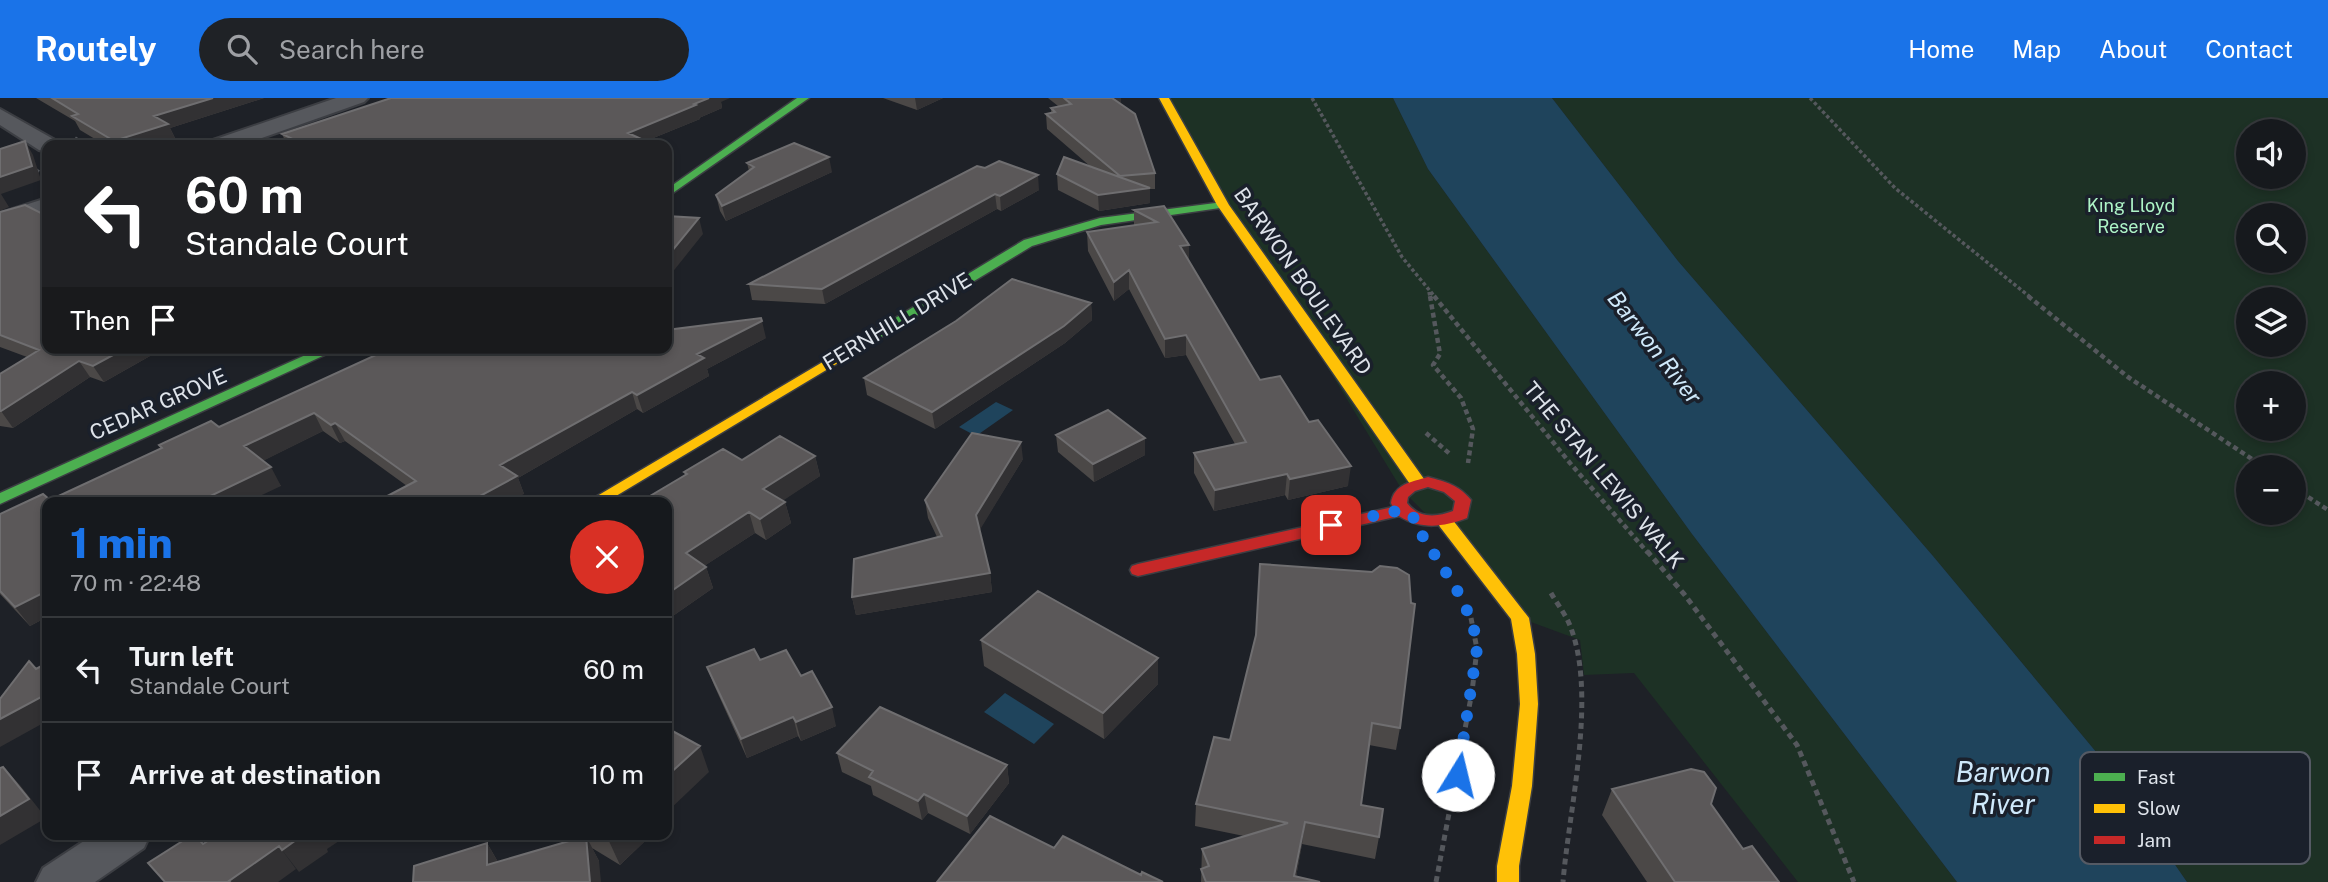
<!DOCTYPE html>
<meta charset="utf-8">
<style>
body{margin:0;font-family:"Public Sans",sans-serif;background:#1f2226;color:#f1f3f6;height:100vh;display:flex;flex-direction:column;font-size:26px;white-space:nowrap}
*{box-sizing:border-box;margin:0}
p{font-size:23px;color:#9ea0a4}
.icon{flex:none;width:38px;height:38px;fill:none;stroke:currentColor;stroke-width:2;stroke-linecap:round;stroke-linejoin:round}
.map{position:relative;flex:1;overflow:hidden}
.drawer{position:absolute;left:42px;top:399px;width:630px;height:343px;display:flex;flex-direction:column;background:#16191d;border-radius:14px;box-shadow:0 4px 10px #0003,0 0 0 2px #35383b}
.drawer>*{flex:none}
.top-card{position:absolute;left:42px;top:42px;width:630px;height:214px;border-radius:14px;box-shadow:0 4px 10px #0003,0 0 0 2px #35383b;background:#202124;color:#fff;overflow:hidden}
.buttons{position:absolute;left:2236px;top:21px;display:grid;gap:14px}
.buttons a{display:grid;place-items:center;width:70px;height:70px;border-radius:50%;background:#16191d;box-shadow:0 4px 10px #0003,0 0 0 2px #35383b;font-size:35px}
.pin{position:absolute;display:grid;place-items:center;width:60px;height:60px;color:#fff;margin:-30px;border-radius:14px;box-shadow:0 4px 10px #0006}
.me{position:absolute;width:77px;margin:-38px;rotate:9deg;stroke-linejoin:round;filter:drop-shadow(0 0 5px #0008)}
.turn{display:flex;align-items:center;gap:24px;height:147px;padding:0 28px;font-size:32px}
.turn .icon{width:91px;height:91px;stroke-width:2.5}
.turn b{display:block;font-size:49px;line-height:60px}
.then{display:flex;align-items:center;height:66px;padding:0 28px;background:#0003;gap:14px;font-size:26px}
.round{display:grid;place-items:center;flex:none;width:74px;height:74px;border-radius:37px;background:#1f2226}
.overview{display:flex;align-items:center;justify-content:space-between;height:119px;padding:0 28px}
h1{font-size:42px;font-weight:800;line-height:52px;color:#1a73e8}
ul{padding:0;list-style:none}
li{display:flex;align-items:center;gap:21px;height:105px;padding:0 28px;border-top:2px solid #35383b}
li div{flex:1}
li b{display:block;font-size:26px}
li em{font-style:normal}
header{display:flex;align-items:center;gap:42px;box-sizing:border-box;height:98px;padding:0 35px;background:#1a73e8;color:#fff}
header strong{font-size:33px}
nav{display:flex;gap:38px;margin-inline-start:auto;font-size:24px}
.search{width:490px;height:63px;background:#1f2226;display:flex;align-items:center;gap:18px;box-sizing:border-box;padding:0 24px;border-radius:38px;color:#9ea0a4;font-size:26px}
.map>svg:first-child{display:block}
</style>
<header>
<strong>Routely</strong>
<div class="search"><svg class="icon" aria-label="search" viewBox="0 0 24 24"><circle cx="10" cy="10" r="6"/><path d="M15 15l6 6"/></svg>Search here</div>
<nav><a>Home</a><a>Map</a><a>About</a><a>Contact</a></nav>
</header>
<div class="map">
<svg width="2328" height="784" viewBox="0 0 2328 784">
<rect width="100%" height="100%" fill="#1e2127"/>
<path fill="#1d3125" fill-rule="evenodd" d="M1164,0H1393L1428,71L1692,436L1957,784H1798L1634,575L1584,577L1580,542L1520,520L1436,426L1402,392Z
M1552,0H2328V784H2187L2102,661L1933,458L1678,163ZM2249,33H2294V79H2249ZM2249,117H2294V163H2249ZM2249,201H2294V247H2249ZM2249,285H2294V331H2249ZM2249,369H2294V415H2249Z"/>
<path fill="#1f445c" d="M1393,0H1552L1678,163L1933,458L2102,661L2187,784H1957L1692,436L1428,71Z
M996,304L1013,312L976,338L959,329Z
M1005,595L1054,626L1034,646L984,614Z"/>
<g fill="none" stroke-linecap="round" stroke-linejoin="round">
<defs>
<path id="street" d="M336,0H368L364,4L242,47H210L213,42Z
M0,11L55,42L58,47H47V54L39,52L0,27Z
M47,100V115L0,130V115Z
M93,737H150L144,750L95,784H36L43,770Z"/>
<path id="fast" d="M797,0H809L667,99V91Z
M1223,104L1227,105V109L1101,127L1032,148L853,256L848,257L841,253L1024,142L1100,120Z
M321,250H340L0,406V395Z"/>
<path id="slow" d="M1159,0H1169L1229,107L1424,381L1426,385L1424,389H1412L1217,107Z
M848,249L855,253L853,256L606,404H587Z
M1446,420L1452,421L1529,520L1535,556L1538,606L1532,688L1519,768V784H1497V768L1512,688L1520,606L1517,556L1511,521L1440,429L1438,425L1440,421Z"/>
<path id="jam" d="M1428,379C1446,384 1459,387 1471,402L1467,420C1443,429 1422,432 1399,418L1138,478L1132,476L1130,472L1132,468L1138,466L1393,409L1391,405C1394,386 1411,384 1428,379ZM1428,389L1444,394L1455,403L1453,413C1437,419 1419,421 1407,405L1408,399L1415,393Z"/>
</defs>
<use href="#street" stroke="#3c3e43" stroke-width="4"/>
<use href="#fast" stroke="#3c3e43" stroke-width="3"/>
<use href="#slow" stroke="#3c3e43" stroke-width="3"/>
<use href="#jam" stroke="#3c3e43" stroke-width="3"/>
<path stroke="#55585d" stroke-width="3.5" stroke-dasharray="3.5 2.5" stroke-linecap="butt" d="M1312,0L1402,159L1435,199
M1810,0L1895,90L2030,199
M75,40L86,47
M36,72L47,79
M1429,194L1430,199"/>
<path stroke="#55585d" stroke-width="4.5" stroke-dasharray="5 3.5" stroke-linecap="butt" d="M1430,198L1440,256L1433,267L1461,300L1473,331L1468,365
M1434,198L1570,365L1648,455
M2028,198L2128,279L2264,369
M1426,335L1451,357
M2294,390L2328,412"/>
<path stroke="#55585d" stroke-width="5" stroke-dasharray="6 4.5" stroke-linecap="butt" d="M1647,453L1684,496L1797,647L1854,784
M1551,495C1556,504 1563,513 1568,523C1599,591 1569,710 1563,784
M1436,784L1472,594L1477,551L1471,520"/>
<use href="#street" fill="#56585d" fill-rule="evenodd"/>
<use href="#fast" fill="#4caf50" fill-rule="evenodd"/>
<use href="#slow" fill="#ffc107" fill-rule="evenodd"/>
<use href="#jam" fill="#c62828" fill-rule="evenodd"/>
</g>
<path fill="#4b4847" d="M36,0H264L170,30L175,40L153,47H105L80,32L75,23Z
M883,0H943L917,12Z
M1048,0H1121V6L1155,75V91H1150V105L1099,113L1058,92L1057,76L1091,69L1047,31L1046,16L1051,15V10L1058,8Z
M721,4L722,10L699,20L700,21L641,45V47H287L282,36Z
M747,65L832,74L726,123L720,113L716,97L749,73Z
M985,70L1039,92L1001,113L997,111L825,206L752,202L749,186Z
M1164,108L1189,163L1260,282L1348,388L1288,402L1285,397L1214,413L1194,375V355L1235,346L1186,257L1165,260L1129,191L1114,203L1088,153L1087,134L1134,127V112Z
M0,114L47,250L150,258L104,284L90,279L13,330L0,328V276L27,259L0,249Z
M1091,205L1092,222L1065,245L935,331L867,297L864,280Z
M766,240L707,271L709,278L643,315L637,311L518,380L524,396L407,388L345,343L340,345L323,333L262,363L281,388L47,404V519L30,528L0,496V416L50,402L161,351L159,347L219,329Z
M1056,337L1145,340V357L1094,384L1058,354Z
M815,358L820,378L783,402L785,404L791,425L766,442L755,435L704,468L706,469L713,490L667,522V404L685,377L684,374L742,362Z
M1023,361L979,432L990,475L992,494L856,517L852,499L937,439L928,420L925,402Z
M1256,538L1400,630L1396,652L1369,647L1361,707L1379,739L1375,761L1302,746L1296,779L1320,784H1201L1202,751L1244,738L1195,728L1196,706L1230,642Z
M981,542L1158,560V586L1104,641L984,568Z
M760,562L801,578L836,628L801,643L798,638L747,660L714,587L707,569Z
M837,655L1007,667L1009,685L970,736L928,715L922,722L873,697L871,688L842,674Z
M1612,691L1711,706L1743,751L1779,784H1647L1602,717Z
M571,737H643L645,743L620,767L592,750L599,763L413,784L487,745L498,764L577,740Z"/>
<path fill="#323133" d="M213,0H264L170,30L175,40L153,47H117L114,43L154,18Z
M709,0H730L721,4L722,10L699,20L700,21L641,45V47H630L628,35Z
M915,0H943L917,12Z
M1112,0H1121V12Z
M25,43L33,57L41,82L1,96L9,109L0,113V79Z
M829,59L832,74L726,123L722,108Z
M1038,77L1039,92L1001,113L1000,98Z
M1150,90V105L1099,113L1098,97Z
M995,96L997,111L825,206L822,191Z
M699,120L703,136L667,181V159Z
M1189,147V166L1180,148Z
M1129,172V191L1114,203V184Z
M1091,205L1092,222L1065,245L935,331L932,314Z
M762,223L766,240L707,271L709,278L643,315L637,297L697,256Z
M1186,237V257L1165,260V241Z
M126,250H146L150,258L104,284L93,268Z
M79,263L90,279L13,330L1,313Z
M632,294L637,311L518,380L524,396L510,404H469L500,367Z
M314,315L323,333L255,367L244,348Z
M335,325L345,343L340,345L331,327Z
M1145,340V357L1094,384L1093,366Z
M1021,344L1023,361L978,435L976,417Z
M815,358L820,378L769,412L763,391Z
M1351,368L1348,388L1288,402L1290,381Z
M271,369L281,388L247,404H198Z
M1287,376L1285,397L1214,413L1215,392Z
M785,404L791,425L766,442L760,421Z
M749,414L755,435L692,476L686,455Z
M706,469L713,490L667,522V496Z
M990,475L992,494L856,517L852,499Z
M47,493V519L30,528L15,509Z
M1158,560V586L1104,641L1103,615Z
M47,596V623L0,649V621Z
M832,609L836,628L801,643L796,624Z
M793,619L798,638L747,660L741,641Z
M700,648L709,674L667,714V678Z
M1007,667L1009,685L970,736L967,718Z
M3,669L20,687L46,720L0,747V718Z
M924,696L928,715L922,722L918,703Z
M1305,724L1302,746L1295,784H1293Z
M303,737H343L345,739L327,751L328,754L299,774L282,752Z
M613,737H643L645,743L620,767L608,741Z
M586,738L599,763L601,784H590Z
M487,745L502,771L487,767Z
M279,748L296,771L278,784H230L229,783Z"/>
<path fill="#5b5859" stroke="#6f6e70" stroke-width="2" d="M52,0H213L154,18L168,26L114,43L72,18L78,16Z
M391,0H709L694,6L696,7L628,35L639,40L629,44L637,47H305L282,36Z
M1064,0H1112L1135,16L1155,75L1120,78L1046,16L1055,14L1051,10L1071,6Z
M25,43L32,68L0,79V51Z
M794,45L829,59L722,108L716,97L754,69L747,65Z
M1064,59L1150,90L1098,97L1057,76Z
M999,63L1038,77L1000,98L995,96L822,191L749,186L977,68L985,70Z
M25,107L47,118V127L44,129L47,131V250H126L93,268L79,263L1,313H0V276L39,252L0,237V114Z
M1164,108L1189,147L1180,148L1260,282L1280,278L1309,324L1318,322L1351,368L1290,381L1287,376L1215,392L1194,355L1246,344L1186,237L1165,241L1129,172L1114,184L1087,134L1157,124L1134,112Z
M667,118L699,120L667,159Z
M1012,181L1091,205L1064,228L932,314L864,280L956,223Z
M761,220L762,223L697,256L704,260L637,297L632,294L500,367L517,378L469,404H376L416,383L335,325L331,327L314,315L244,348L271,369L198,404H47V493L15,509L0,493V416L43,396L50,402L162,350L159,347L211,323L219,329L391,250H667V232Z
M1108,312L1145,340L1093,366L1056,337Z
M972,335L1021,344L976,417L990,475L852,499L854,461L942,438L925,402Z
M780,338L815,358L763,391L785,404L760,421L749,414L686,455L706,469L667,496V404H640L687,376L684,374L723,351L742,362Z
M1260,466L1372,474L1380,468L1397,470L1409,477L1411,505L1415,506L1400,630L1372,625L1361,707L1383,711L1379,739L1305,724L1294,778L1320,784H1206L1201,771L1209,768L1202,751L1288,725L1196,706L1214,639L1230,642L1256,537Z
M1038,493L1158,560L1103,615L981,542Z
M754,551L760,562L786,552L801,578L812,573L832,609L796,624L793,619L741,641L707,569Z
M29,563L36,571L47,565V596L0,621V601Z
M880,609L1007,667L967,718L924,696L918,703L869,679L873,673L837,655Z
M667,630L700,648L667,678Z
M3,669L29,701L0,718V670Z
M1691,671L1704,674L1716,690L1711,706L1743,751L1752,748L1779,784H1675L1612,691Z
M990,718L1054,750L1063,738L1141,777L1142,774L1163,784H937Z
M192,737H195L203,746L217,737H303L282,752L279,748L229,783L230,784H165L148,765Z
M601,737H613L608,741Z
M586,738L590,784H413L414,768L487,745V767Z"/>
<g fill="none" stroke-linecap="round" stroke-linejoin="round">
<path stroke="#1a73e8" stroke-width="12" stroke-dasharray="0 21.6" d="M1331,427L1402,412L1417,422L1420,434L1456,490L1473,525L1477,551L1458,677"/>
</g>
<g text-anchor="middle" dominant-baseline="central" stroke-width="7" stroke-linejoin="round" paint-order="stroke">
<g font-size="18" fill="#aef4c7" stroke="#1a202b">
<text x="2131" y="107">King Lloyd<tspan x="2131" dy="21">Reserve</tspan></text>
</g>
<g font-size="21" fill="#dee3ea" stroke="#1a202b">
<text transform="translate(1303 183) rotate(55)">BARWON BOULEVARD</text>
<text transform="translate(897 223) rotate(-31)">FERNHILL DRIVE</text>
<text transform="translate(158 306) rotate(-24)">CEDAR GROVE</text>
<text transform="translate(1604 377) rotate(50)">THE STAN LEWIS WALK</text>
</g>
<g font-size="23" font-style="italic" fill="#cfe9fb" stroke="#1a202b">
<text transform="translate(1655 249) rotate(52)">Barwon River</text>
</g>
<g font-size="28" font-style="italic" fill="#cfe9fb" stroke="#1a202b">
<text x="2003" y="673">Barwon<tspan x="2003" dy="32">River</tspan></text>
</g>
</g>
<rect x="2080" y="654" width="230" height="112" rx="10" fill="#1a202b" stroke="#555a64" stroke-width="2"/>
<rect x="2094" y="675" width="31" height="8" fill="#4caf50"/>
<rect x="2094" y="706" width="31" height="9" fill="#ffc107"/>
<rect x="2094" y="738" width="31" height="8" fill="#c62828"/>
<g font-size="19" fill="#dee3ea">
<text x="2137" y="686">Fast</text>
<text x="2137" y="717">Slow</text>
<text x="2137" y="749">Jam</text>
</g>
</svg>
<div class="buttons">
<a><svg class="icon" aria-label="sound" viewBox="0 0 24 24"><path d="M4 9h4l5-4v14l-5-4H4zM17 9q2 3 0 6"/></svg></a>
<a><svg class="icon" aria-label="search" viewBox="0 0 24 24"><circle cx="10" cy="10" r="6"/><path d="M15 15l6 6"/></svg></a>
<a><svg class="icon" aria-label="layers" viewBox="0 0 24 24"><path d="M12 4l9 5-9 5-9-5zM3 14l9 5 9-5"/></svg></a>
<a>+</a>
<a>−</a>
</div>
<div class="pin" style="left:1331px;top:427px;background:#d93025"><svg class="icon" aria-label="arrive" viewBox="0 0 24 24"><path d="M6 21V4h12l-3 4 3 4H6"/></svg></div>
<svg class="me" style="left:1458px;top:677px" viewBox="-20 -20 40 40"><circle r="19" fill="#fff"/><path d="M0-13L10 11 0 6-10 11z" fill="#1a73e8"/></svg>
<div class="top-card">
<div class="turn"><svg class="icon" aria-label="left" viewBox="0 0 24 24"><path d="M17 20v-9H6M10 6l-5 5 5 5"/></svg><div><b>60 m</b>Standale Court</div></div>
<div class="then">Then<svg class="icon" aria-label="arrive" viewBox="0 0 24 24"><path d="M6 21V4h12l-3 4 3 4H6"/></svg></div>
</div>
<section class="drawer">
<div class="overview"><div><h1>1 min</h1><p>70 m · 22:48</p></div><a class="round" style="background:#d93025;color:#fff"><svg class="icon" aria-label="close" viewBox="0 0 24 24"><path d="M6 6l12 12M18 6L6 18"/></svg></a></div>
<ul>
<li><svg class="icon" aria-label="left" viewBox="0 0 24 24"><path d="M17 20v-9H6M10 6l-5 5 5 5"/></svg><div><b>Turn left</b><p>Standale Court</p></div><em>60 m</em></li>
<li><svg class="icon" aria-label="arrive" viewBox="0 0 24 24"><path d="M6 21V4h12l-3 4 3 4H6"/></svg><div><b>Arrive at destination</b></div><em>10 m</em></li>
</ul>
</section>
</div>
